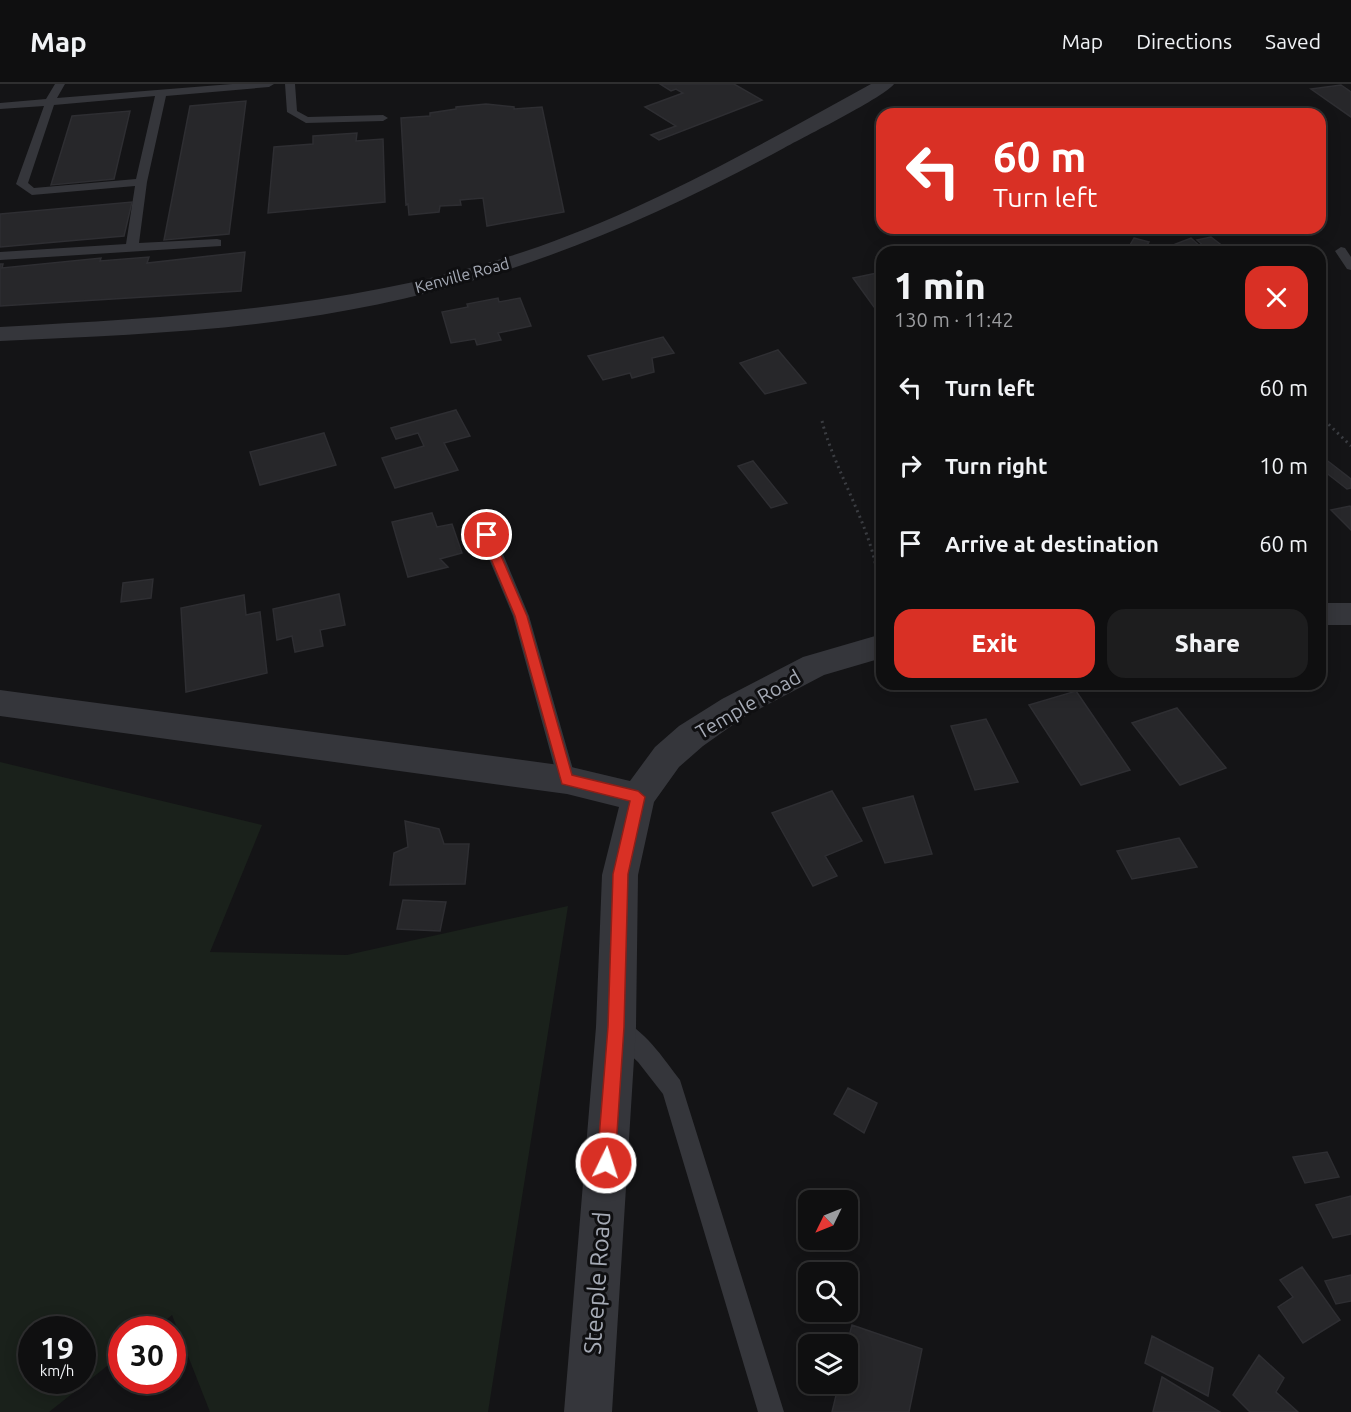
<!DOCTYPE html>
<meta charset="utf-8">
<style>
body{margin:0;font-family:Ubuntu,sans-serif;background:#1d1d1e;color:#f1f3f6;height:100vh;display:flex;flex-direction:column;font-size:22px;white-space:nowrap}
*{box-sizing:border-box;margin:0}
p{font-size:20px;color:#9b9c9f}
.icon{flex:none;width:33px;height:33px;fill:none;stroke:currentColor;stroke-width:2;stroke-linecap:round;stroke-linejoin:round}
.map{position:relative;flex:1;overflow:hidden}
.drawer{position:absolute;left:876px;top:162px;width:450px;height:444px;display:flex;flex-direction:column;background:#0f0f10;border-radius:18px;box-shadow:0 3px 15px #0003,0 0 0 2px #2f2f30}
.drawer>*{flex:none}
.top-card{position:absolute;left:876px;top:24px;width:450px;height:126px;border-radius:18px;box-shadow:0 3px 15px #0003,0 0 0 2px #2f2f30;background:#d93025;color:#fff;overflow:hidden}
.needle{width:39px;rotate:227deg}
.tools{position:absolute;left:798px;top:1106px;display:grid;gap:12px}
.tools a{display:grid;place-items:center;width:60px;height:60px;border-radius:12px;background:#0f0f10;box-shadow:0 3px 15px #0003,0 0 0 2px #2f2f30;font-size:30px}
.speed{position:absolute;left:18px;top:1232px;display:flex;gap:12px;font-size:30px;font-weight:700;text-align:center}
.speed>*{display:grid;place-content:center;width:78px;height:78px;border-radius:50%;background:#0f0f10;box-shadow:0 3px 15px #0003,0 0 0 2px #2f2f30;line-height:1}
.speed small{font-size:15px;font-weight:400}
.speed .limit{border:9px solid #d22;background:#fff;color:#111}
.pin{position:absolute;display:grid;place-items:center;width:51px;height:51px;color:#fff;margin:-26px;border:3px solid #fff;border-radius:50%;box-shadow:0 2px 6px #0007}
.me{position:absolute;width:66px;margin:-33px;rotate:4deg;stroke-linejoin:round;filter:drop-shadow(0 0 4px #0008)}
.turn{display:flex;align-items:center;gap:21px;height:126px;padding:0 18px;font-size:27px}
.turn .icon{width:78px;height:78px;stroke-width:2.5}
.turn b{display:block;font-size:42px;line-height:51px}
.round{display:grid;place-items:center;flex:none;width:63px;height:63px;border-radius:18px;background:#1d1d1e}
.summary{display:flex;align-items:center;justify-content:space-between;height:102px;padding:0 18px}
h1{font-size:36px;font-weight:800;line-height:45px}
.cta{display:flex;gap:12px;margin-top:auto;padding:12px 18px}
.cta a{flex:1;height:69px;border-radius:18px;background:#d93025;color:#fff;font-size:24px;font-weight:800;line-height:69px;text-align:center}
.cta a+a{background:#1d1d1e;color:#f1f3f6}
ul{padding:0;list-style:none}
li{display:flex;align-items:center;gap:18px;height:78px;padding:0 18px}
li div{flex:1}
li b{display:block;font-size:22px}
li em{font-style:normal}
header{display:flex;align-items:center;gap:36px;box-sizing:border-box;height:84px;padding:0 30px;background:#0f0f10;border-bottom:2px solid #2f2f30}
header strong{font-size:28px}
nav{display:flex;gap:33px;margin-inline-start:auto;font-size:21px}
.map>svg:first-child{display:block}
</style>
<header>
<strong>Map</strong>
<nav><a>Map</a><a>Directions</a><a>Saved</a></nav>
</header>
<div class="map">
<svg width="1351" height="1328" viewBox="0 0 1351 1328">
<rect width="100%" height="100%" fill="#141416"/>
<path fill="#1a211b" fill-rule="evenodd" d="M0,678L262,741L210,868L347,871L568,822L488,1328H210L172,1231L155,1245H122L121,1271L49,1328H0ZM32,1245H82V1296H32Z"/>
<path fill="#27272a" stroke="#2e2e32" stroke-width="1.5" d="M660,0H734L762,16L659,56L651,51L676,42L645,23L683,9L676,5L671,7Z
M1341,1L1351,8V33L1311,5Z
M246,17L229,150L164,156L190,22Z
M486,20L514,23V25L542,23L564,128L487,142L483,114L460,116L461,121L440,122L439,128L409,131L408,120L406,121L401,34L430,32V29L456,25V23Z
M130,27L114,95L51,101L72,32Z
M357,49L356,57L383,55L385,118L268,129L274,63L313,60V52Z
M132,118L124,152L0,163V130Z
M1211,153L1220,160L1206,164L1197,156Z
M1134,154L1149,158L1143,168H1126Z
M1191,154L1202,164L1197,165L1200,168H1182L1173,161Z
M245,168L241,207L0,222V180H3L2,184L101,174L100,177L149,173L147,179Z
M882,188V222L874,223L853,194Z
M498,214L499,218L520,214L531,242L498,249L501,256L477,261L475,255L451,259L442,228L468,223L467,220Z
M663,253L674,269L652,274L654,288L632,294L630,289L603,296L588,272Z
M778,266L806,299L765,310L740,279Z
M456,326L470,352L444,359L458,386L395,404L382,374L424,362L418,349L396,355L391,344Z
M324,349L336,381L260,401L250,368Z
M1320,371L1351,395V404L1347,405L1320,384Z
M753,377L787,419L771,424L738,382Z
M1350,422L1351,423V446L1331,426Z
M432,429L437,443L452,440L462,469L440,475L448,483L408,493L392,438Z
M153,495L151,514L121,518L123,499Z
M339,510L345,541L320,546L323,562L295,568L292,552L277,556L273,525Z
M244,511L246,531L260,528L267,589L186,608L181,524Z
M1076,607L1130,686L1081,701L1029,621Z
M1177,624L1226,684L1180,701L1132,639Z
M986,635L1018,698L975,706L951,642Z
M832,707L862,757L825,772L837,792L813,802L772,729Z
M913,712L932,770L885,779L863,724Z
M405,737L439,745L444,760H469L465,800L390,801L394,769L408,763Z
M1179,754L1197,783L1132,795L1117,767Z
M403,816L446,818L440,847L397,845Z
M848,1004L877,1019L864,1049L834,1030Z
M1327,1068L1339,1093L1305,1099L1293,1073Z
M1351,1112V1150L1333,1154L1316,1121Z
M1302,1183L1340,1236L1303,1259L1278,1223L1293,1213L1280,1196Z
M1351,1191V1217L1336,1220L1325,1197Z
M852,1241L922,1265L909,1328H832L839,1299H848L847,1260Z
M1152,1252L1213,1284L1208,1312L1145,1279Z
M1259,1271L1284,1294L1276,1308L1298,1328H1250L1233,1311Z
M1162,1293L1220,1328H1153Z"/>
<g fill="none" stroke-linecap="round" stroke-linejoin="round">
<path stroke="#3b3d42" stroke-width="3" stroke-dasharray="2 4" stroke-linecap="butt" d="M1320,332L1351,362
M822,337C836,392 880,456 879,511"/>
<path stroke="#3b3d42" stroke-width="4" stroke-dasharray="3 4.5" stroke-linecap="butt" d="M878,532L879,510"/>
<path fill="#35363b" fill-rule="evenodd" d="M55,0H65L57,14L232,0H274L269,3L166,12L147,98L139,159L217,155L221,156V162L0,176V168L126,160L135,102L32,111L16,100L44,22L0,25V19L46,15ZM155,12L136,95L34,104L28,99L54,21Z
M285,0H295L297,27L308,33L383,31L388,34L383,37L306,39L287,28Z
M1341,163L1345,164L1351,173V186L1347,185L1335,167Z
M487,445L495,451L529,532L576,696L573,702L567,704L561,702L558,696L513,532L479,451Z
M617,934C644,944 663,974 680,996L784,1328H758L663,1010L638,978L609,951L606,944L609,937Z"/>
<path fill="#35363b" fill-rule="evenodd" d="M871,0H894C886,12 802,54 784,64C626,150 473,210 294,235C196,249 98,252 0,257V243C177,233 353,224 523,168C646,127 758,62 871,0Z
M1320,519H1351V541H1320Z
M882,550V574L824,591L744,633L703,662L679,683L654,718L638,791L636,943L612,1328H564L596,943L602,791L619,723L567,710L0,632V606L567,682L630,697L655,663L679,642L722,615L803,573Z"/>
</g>
<path fill="#d93025" stroke="#8d1f18" stroke-width="1.5" d="M487,447L492,451L527,532L572,691L638,707L645,713L628,790L624,943L615,1079L612,1085L606,1088L600,1085L597,1079L608,943L613,790L630,717L562,700L515,532L481,451Z"/>
<g text-anchor="middle" dominant-baseline="central" stroke-width="6" stroke-linejoin="round" paint-order="stroke">
<g font-size="16" fill="#a6abb6" stroke="#0f0f11">
<text transform="translate(462 191) rotate(-15)">Kenville Road</text>
</g>
<g font-size="20" fill="#a6abb6" stroke="#0f0f11">
<text transform="translate(748 620) rotate(-30)">Temple Road</text>
</g>
<g font-size="24" fill="#a6abb6" stroke="#0f0f11">
<text transform="translate(597 1199) rotate(-86)">Steeple Road</text>
</g>
</g>
</svg>
<div class="tools">
<a><svg class="needle" viewBox="-14 -14 28 28"><path d="M0-13l5 13h-10z" fill="#e53935"/><path d="M0 13l5-13h-10z" fill="#9b9c9f"/></svg></a>
<a><svg class="icon" aria-label="search" viewBox="0 0 24 24"><circle cx="10" cy="10" r="6"/><path d="M15 15l6 6"/></svg></a>
<a><svg class="icon" aria-label="layers" viewBox="0 0 24 24"><path d="M12 4l9 5-9 5-9-5zM3 14l9 5 9-5"/></svg></a>
</div>
<div class="speed"><div>19<small>km/h</small></div><div class="limit">30</div></div>
<div class="pin" style="left:487px;top:451px;background:#d93025"><svg class="icon" aria-label="arrive" viewBox="0 0 24 24"><path d="M6 21V4h12l-3 4 3 4H6"/></svg></div>
<svg class="me" style="left:606px;top:1079px" viewBox="-20 -20 40 40"><circle r="17" fill="#d93025" stroke="#fff" stroke-width="3"/><path d="M0-11L8 9 0 5-8 9z" fill="#fff"/></svg>
<div class="top-card">
<div class="turn"><svg class="icon" aria-label="left" viewBox="0 0 24 24"><path d="M17 20v-9H6M10 6l-5 5 5 5"/></svg><div><b>60 m</b>Turn left</div></div>
</div>
<section class="drawer">
<div class="summary"><div><h1>1 min</h1><p>130 m · 11:42</p></div><a class="round" style="background:#d93025;color:#fff"><svg class="icon" aria-label="close" viewBox="0 0 24 24"><path d="M6 6l12 12M18 6L6 18"/></svg></a></div>
<ul>
<li><svg class="icon" aria-label="left" viewBox="0 0 24 24"><path d="M17 20v-9H6M10 6l-5 5 5 5"/></svg><div><b>Turn left</b></div><em>60 m</em></li>
<li><svg class="icon" aria-label="right" viewBox="0 0 24 24"><path d="M7 20v-9h11M14 6l5 5-5 5"/></svg><div><b>Turn right</b></div><em>10 m</em></li>
<li><svg class="icon" aria-label="arrive" viewBox="0 0 24 24"><path d="M6 21V4h12l-3 4 3 4H6"/></svg><div><b>Arrive at destination</b></div><em>60 m</em></li>
</ul>
<div class="cta"><a>Exit</a><a>Share</a></div>
</section>
</div>
